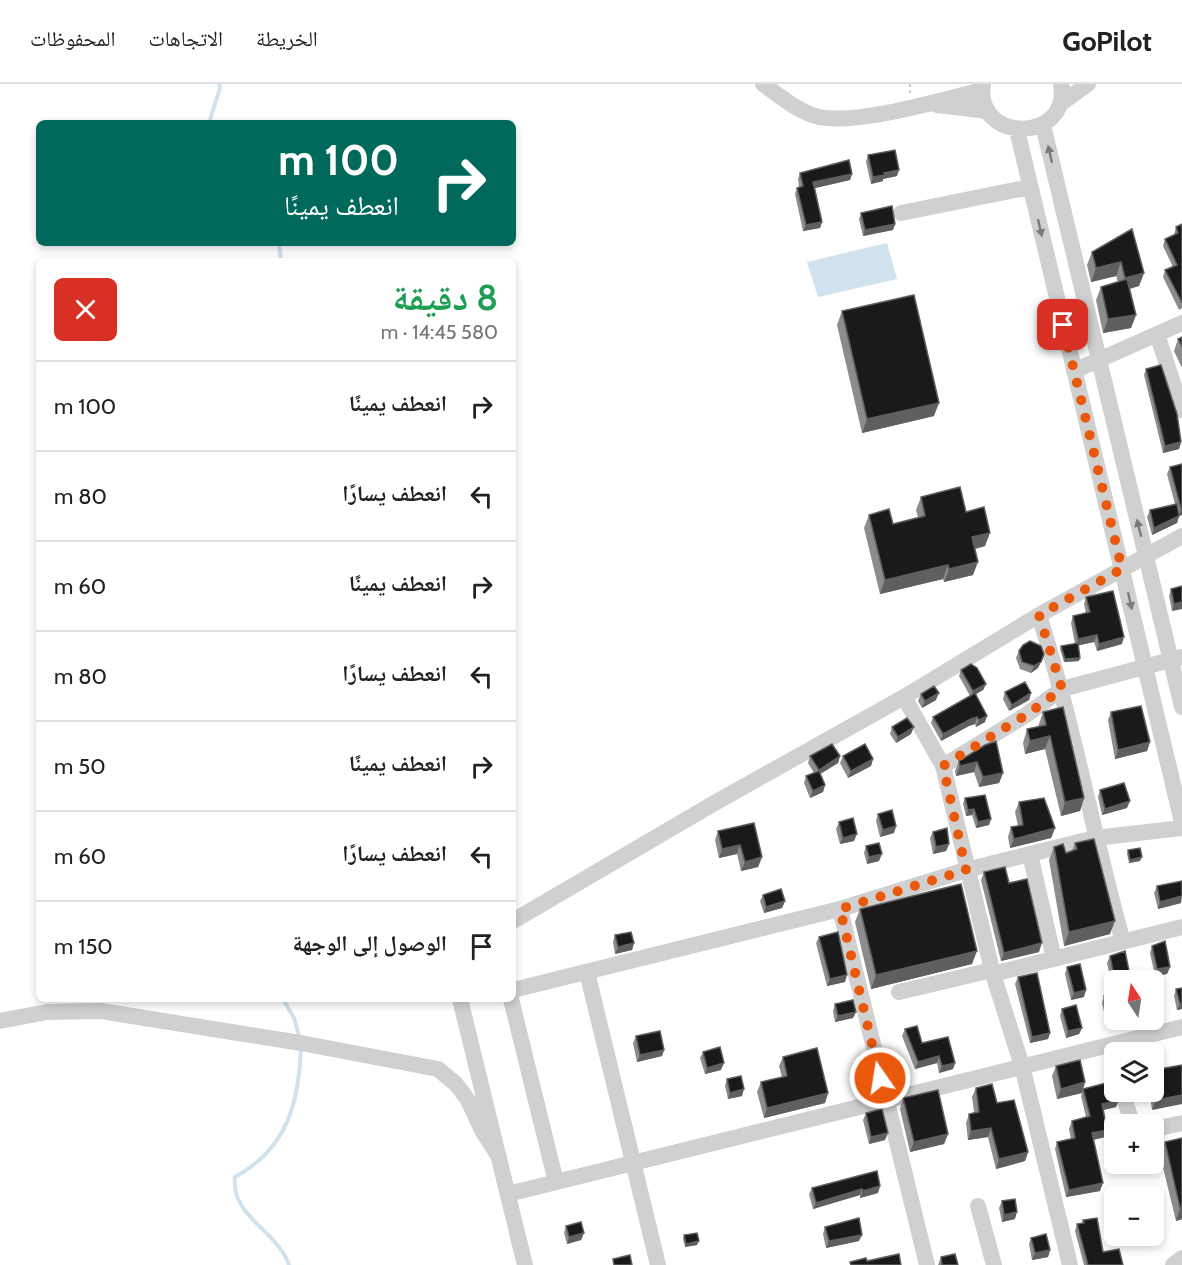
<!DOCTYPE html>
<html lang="ar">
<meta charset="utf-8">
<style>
body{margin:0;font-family:Cabin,"Noto Naskh Arabic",sans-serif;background:#f2f2f2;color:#222;direction:rtl;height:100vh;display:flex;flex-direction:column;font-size:22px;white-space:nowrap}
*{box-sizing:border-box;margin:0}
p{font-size:20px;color:#767676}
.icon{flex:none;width:33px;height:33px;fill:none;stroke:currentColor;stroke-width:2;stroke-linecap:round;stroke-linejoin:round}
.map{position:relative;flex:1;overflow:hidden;direction:ltr}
.sheet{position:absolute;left:36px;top:174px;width:480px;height:744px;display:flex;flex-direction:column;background:#fff;border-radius:9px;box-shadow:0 3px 9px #0003;direction:rtl}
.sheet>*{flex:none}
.guide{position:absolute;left:36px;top:36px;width:480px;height:126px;border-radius:9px;box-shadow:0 3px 9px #0003;direction:rtl;background:#00695c;color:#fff;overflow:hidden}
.needle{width:39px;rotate:348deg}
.buttons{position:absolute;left:1104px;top:886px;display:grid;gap:12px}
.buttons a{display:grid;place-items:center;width:60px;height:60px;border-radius:9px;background:#fff;box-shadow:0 3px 9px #0003;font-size:30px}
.pin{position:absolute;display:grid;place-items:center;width:51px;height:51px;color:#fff;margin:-26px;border-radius:12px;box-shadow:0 3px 9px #0006}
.me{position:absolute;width:66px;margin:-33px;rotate:347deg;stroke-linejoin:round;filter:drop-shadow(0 0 4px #0008)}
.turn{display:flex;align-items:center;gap:21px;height:126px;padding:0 18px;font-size:27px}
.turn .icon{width:78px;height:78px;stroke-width:2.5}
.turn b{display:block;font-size:42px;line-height:51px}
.round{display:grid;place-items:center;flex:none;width:63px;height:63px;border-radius:9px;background:#f2f2f2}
.headline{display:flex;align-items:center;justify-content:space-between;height:102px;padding:0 18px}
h1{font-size:36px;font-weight:700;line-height:45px;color:#1e9e55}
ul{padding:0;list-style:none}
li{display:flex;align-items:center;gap:18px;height:90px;padding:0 18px;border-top:2px solid #e0e0e0}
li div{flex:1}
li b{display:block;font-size:22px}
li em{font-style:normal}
header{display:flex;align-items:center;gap:36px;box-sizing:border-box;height:84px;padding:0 30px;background:#fff;border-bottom:2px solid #e0e0e0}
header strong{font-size:28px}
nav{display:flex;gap:33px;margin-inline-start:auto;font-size:21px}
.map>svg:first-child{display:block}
</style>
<header>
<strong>GoPilot</strong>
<nav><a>الخريطة</a><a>الاتجاهات</a><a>المحفوظات</a></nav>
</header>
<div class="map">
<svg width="1182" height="1181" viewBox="0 0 1182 1181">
<rect width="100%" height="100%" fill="#fff"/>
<path fill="#cfe2ee" d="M887,159L897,195L818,213L807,178Z"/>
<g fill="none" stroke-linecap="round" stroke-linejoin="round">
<path stroke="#cfe2ee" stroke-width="4" d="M209,39L220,4L219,0
M279,159L281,177
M283,915L294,934L300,955
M289,1181C278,1147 230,1132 235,1093C288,1064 299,1018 301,963"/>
<path stroke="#cdcdcd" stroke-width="2" stroke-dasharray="3 3" stroke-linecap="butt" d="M910,0V9"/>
<path stroke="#d0d0d0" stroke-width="16" d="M763,0C780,12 798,28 819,33C858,41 942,16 982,6
M983,0C974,61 1072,58 1061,0
M1060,20L1088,0
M937,21L988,27
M1043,41L1182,623
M1017,46L1182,738
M901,129L1030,103
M1157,250L1182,326
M1074,287L1182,239
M1039,531C1073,639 1093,749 1123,858
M943,682L1026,631L1062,605L1182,573
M1030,770L1054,875
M513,837L718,717L904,613
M587,888L658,1181
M993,890L1182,843
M513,906L840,825
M899,908L992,886
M460,915L525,1181
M511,915L556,1098
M0,937L47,928L101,927L301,959L438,985L456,1000L468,1016L483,1048L499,1073
M1110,961L1114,978
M1122,1008L1133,1041
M1154,1045L1182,1039
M508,1110L1182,943
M978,1122L994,1181
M927,1181L840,825L966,786L1095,754L1182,744
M1070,1181L1022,982L993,890L943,682L904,613L1039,531L1182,452
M1173,1181L1182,1174"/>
</g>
<path fill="#8c8c8c" d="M868,71L897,92L883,95V97L871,100L866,78Z
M800,89L852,90L850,96L815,104L822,138L820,144L803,147L795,110L797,104L799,103L798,95Z
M861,129L895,140L893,146L863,152L859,135Z
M1182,140V224L1179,226L1163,193L1165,186L1173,183L1163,162L1165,155L1174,151L1176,143Z
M1132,145L1144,189L1139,202L1130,205L1136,231L1131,244L1103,249L1096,216L1101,203L1118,198L1116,192L1091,198L1087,181L1092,168Z
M842,227L934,332L862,349L837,241Z
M1182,253V284L1174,267L1178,255Z
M1146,285L1181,358L1179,365L1163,369L1144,291Z
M1182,380V431L1179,432L1177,439L1152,451L1147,433L1150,426L1175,420L1167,390L1170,383Z
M921,413L966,428L985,462L975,465L973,491L944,498L943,495L880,510L864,444L869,431L893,440L918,433L916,426Z
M1182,502L1172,527L1169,512L1171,505Z
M1086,513L1122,560L1097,567L1094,558L1078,561L1079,577L1064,578L1060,565L1061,562L1075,560L1071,539L1073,532L1086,529L1084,520Z
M1019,567L1044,570L1038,584L1031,589L1020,585L1016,574Z
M961,586L986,600L983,606L976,610L985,638L976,643L975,640L969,642L941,657L931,639L933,633L970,612L959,592Z
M1005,608L1031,609L1029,616L1009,627L1003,615Z
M921,610L936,616L922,624L918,617Z
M1043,628L1084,714L1080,727L1061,732L1045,665L1025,670L1023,659L1027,645L1038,643Z
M1111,628L1150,658L1147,667L1115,675L1108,636Z
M892,643L911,650L896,659L890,650Z
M985,661L1003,689L999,699L979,703L974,688L956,692L955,687L959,677Z
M810,672H840L838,679L820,690L825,701L823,708L810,714L804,699L806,692L814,689L808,679Z
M843,672L873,675L871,682L848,694L840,679Z
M1100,706L1127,724L1102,731L1098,713Z
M965,714L991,735L989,741L976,744L972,731L966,732L963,720Z
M1019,718L1055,744L1051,754L1010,764L1008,753L1011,743L1018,742L1015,728Z
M878,730L896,742L894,749L880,753L876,737Z
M839,738L854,757L840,760L836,745Z
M718,747L762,773L758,783L741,787L737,770L719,774L715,756Z
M933,748L949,760L946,767L933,770L930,754Z
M1075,759L1110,850L1064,862L1049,776L1054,763L1066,769L1072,767Z
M866,762L879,777L867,780L864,769Z
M1128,766L1140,777L1129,779L1127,770Z
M984,788L1039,868L1001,877L981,796Z
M1157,802L1181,819L1158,825L1154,809Z
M763,811L785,817L782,824L764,829L760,817Z
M860,825L972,880L871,905L855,838Z
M615,851L634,859L632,866L615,870L613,858Z
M819,853L845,898L827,902L816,859Z
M1152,862L1170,883L1167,890L1155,892L1150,869Z
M1110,872L1131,897H1114V936H1135L1107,941L1102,919L1104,912L1114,910L1107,879Z
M1067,883L1084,913L1071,916L1065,890Z
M1018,893L1050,949L1048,955L1030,959L1015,900Z
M1176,905L1182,925L1177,926L1174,912Z
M835,920L856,928L853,934L835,938L833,927Z
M1062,925L1082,944L1079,950L1066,954L1060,932Z
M905,945L922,959L955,979L953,985L939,989L937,979L915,985L902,952Z
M636,952L664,966L662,972L637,978L633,959Z
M703,968L721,986L705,990L700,974Z
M783,973L828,1009L825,1019L764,1034L757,1008L761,998L782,993L779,982Z
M1182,981L1152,1026L1150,1012L1135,1015L1132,1008H1154V986Z
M1056,982L1085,998L1082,1009L1057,1015L1052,992Z
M727,995L742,1012L728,1015L725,1002Z
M976,1004L997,1019L1028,1068L1025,1077L996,1085L988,1053L968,1056L966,1039L969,1030L974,1028L972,1013Z
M1083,1005L1116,1023L1103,1026L1105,1053L1093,1056L1100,1107L1066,1113L1055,1065L1057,1058L1071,1055L1069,1045L1072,1037L1086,1033L1081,1012Z
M903,1014L948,1050L944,1060L910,1068L900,1025Z
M866,1029L885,1056L869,1060L863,1036Z
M1182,1054V1135L1176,1137L1160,1071L1165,1058Z
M880,1102L878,1109L860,1114V1111L813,1125L809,1110L812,1104Z
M1002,1117L1015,1135L1002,1138L999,1124Z
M1083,1136L1103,1168L1123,1181H1084L1075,1147L1077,1140L1082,1139Z
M566,1142L584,1149L581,1156L567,1160L564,1149Z
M825,1143L859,1157L826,1164L823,1150Z
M684,1151L697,1161L685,1163L683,1155Z
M1031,1154L1050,1166L1048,1173L1032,1176L1029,1160Z
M941,1173L958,1181H938Z"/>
<path fill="#5f5f5f" d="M899,86L897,92L883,95V97L871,100L873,93L884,89Z
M852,90L850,96L811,105L813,98Z
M822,138L820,144L803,147L806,141Z
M895,140L893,146L863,152L865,146Z
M1121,178L1116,192L1091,198L1096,184Z
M1144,189L1139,202L1120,207L1125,194Z
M1136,231L1131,244L1103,249L1108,235Z
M939,319L934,332L862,349L867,335Z
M1181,358L1179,365L1163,369L1165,362Z
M1181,425H1182V431L1178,432Z
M1179,432L1177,439L1152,451L1154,444Z
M990,449L985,462L967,467L972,453Z
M978,478L973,491L944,498L949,485Z
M948,481L943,495L880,510L885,496Z
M1182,518V525L1172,527L1174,520Z
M1097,551L1094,558L1076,562L1078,555Z
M1124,553L1122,560L1097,567L1099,560Z
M1080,574L1079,577L1064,578L1065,575Z
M1041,578L1038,584L1031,589L1034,582Z
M986,600L983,606L971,613L973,607Z
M939,609L936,616L922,624L925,617Z
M1031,609L1029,616L1009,627L1012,621Z
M987,632L985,638L976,643L979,636Z
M977,633L975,640L969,642L941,657L943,650L971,635Z
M914,643L911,650L896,659L898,653Z
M1050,652L1045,665L1025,670L1030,657Z
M1150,658L1147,667L1115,675L1118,666Z
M840,672L838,679L817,692L819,686Z
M873,675L871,682L848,694L851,687Z
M977,678L974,688L956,692L960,682Z
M1003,689L999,699L979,703L983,693Z
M825,701L823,708L810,714L813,707Z
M1084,714L1080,727L1061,732L1065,718Z
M1130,717L1127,724L1102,731L1105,725Z
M974,725L972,731L966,732L968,726Z
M991,735L989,741L976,744L978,738Z
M896,742L894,749L880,753L883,746Z
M1055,744L1051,754L1010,764L1014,755Z
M857,750L854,757L840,760L843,754Z
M949,760L946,767L933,770L936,763Z
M740,761L737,770L719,774L722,765Z
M882,770L879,777L867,780L869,773Z
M762,773L758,783L741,787L745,778Z
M1142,773L1140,777L1129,779L1130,776Z
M1182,812L1181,819L1158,825L1160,818Z
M785,817L782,824L764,829L766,823Z
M1115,837L1110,850L1064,862L1069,848Z
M634,859L632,866L615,870L618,863Z
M1042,859L1039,868L1001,877L1004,869Z
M977,867L972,880L871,905L876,891Z
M1170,883L1167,890L1155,892L1157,885Z
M847,891L845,898L827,902L830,895Z
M1086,906L1084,913L1071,916L1074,909Z
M1182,919V925L1177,926L1180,920Z
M856,928L853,934L835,938L838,932Z
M1110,934H1114V936H1135L1107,941Z
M1082,944L1079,950L1066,954L1068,947Z
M1050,949L1048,955L1030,959L1032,953Z
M664,966L662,972L637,978L640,971Z
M939,972L937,979L915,985L918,978Z
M724,979L721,986L705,990L707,984Z
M955,979L953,985L939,989L942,982Z
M1085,998L1082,1009L1057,1015L1061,1005Z
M744,1005L742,1012L728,1015L730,1009Z
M1138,1008H1151L1150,1012L1135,1015Z
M828,1009L825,1019L764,1034L767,1024Z
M1182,1011V1020L1152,1026L1156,1016Z
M1119,1016L1116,1023L1099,1027L1102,1020Z
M991,1044L988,1053L968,1056L971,1047Z
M1107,1046L1105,1053L1089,1057L1092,1049Z
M888,1049L885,1056L869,1060L871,1053Z
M948,1050L944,1060L910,1068L914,1058Z
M1028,1068L1025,1077L996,1085L999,1075Z
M1103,1099L1100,1107L1066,1113L1069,1106Z
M880,1102L878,1109L860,1114L863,1107Z
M862,1105L860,1111L813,1125L816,1119Z
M1182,1123V1135L1176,1137L1180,1124Z
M1017,1128L1015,1135L1002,1138L1004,1131Z
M584,1149L581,1156L567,1160L569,1153Z
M862,1151L859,1157L826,1164L829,1157Z
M699,1157L697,1161L685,1163L686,1160Z
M1050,1166L1048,1173L1032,1176L1035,1169Z"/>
<path fill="#1a1a1a" stroke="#5f5f5f" stroke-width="1.5" d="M895,66L899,86L884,89L885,91L873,93L868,71Z
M849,76L852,90L813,98L822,138L806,141L797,104L803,102L800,89Z
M892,122L895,140L865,146L861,129Z
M1182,140V219L1165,186L1177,181L1165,155L1178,149L1176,143Z
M1132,145L1144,189L1125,194L1121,178L1096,184L1092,168Z
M1127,195L1136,231L1108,235L1101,203Z
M914,211L939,319L867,335L842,227Z
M1182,253V262L1178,255Z
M1161,281L1177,330L1181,358L1165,362L1146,285Z
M1182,380V425H1181L1170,383Z
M960,403L966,428L984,423L990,449L972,453L978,478L949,485L948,481L885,496L869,431L889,425L893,440L925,432L921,413Z
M1177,420L1179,432L1154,444L1150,426Z
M1182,502V518L1174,520L1171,505Z
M1113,507L1124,553L1099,560L1097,551L1078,555L1073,532L1090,528L1086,513Z
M1030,557L1041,562L1044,570L1041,578L1034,582L1022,578L1019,567L1023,561Z
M1078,559L1080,574L1065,575L1061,562Z
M971,580L977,584L986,600L973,607L961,586Z
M1025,598L1031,609L1012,621L1005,608Z
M934,602L939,609L925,617L921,610Z
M975,609L987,632L979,636L977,633L971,635L943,650L933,633Z
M1141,622L1150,658L1118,666L1111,628Z
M1063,623L1084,714L1065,718L1050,652L1030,657L1027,645L1046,641L1043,628Z
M907,634L914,643L898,653L892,643Z
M996,657L1003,689L983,693L977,678L960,682L959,677L985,661Z
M832,660L840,672L819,686L810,672Z
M865,660L873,675L851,687L843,672Z
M819,687L825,701L813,707L806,692Z
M1124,699L1130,717L1105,725L1100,706Z
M985,711L991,735L978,738L974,725L968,726L965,714Z
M1044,714L1055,744L1014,755L1011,743L1023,741L1019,718Z
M892,726L896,742L883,746L878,730Z
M853,734L857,750L843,754L839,738Z
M754,739L762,773L745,778L740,761L722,765L718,747Z
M947,744L949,760L936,763L933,748Z
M1094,755L1115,837L1069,848L1054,763L1063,760L1066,769L1077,765L1075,759Z
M879,759L882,770L869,773L866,762Z
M1140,764L1142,773L1130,776L1128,766Z
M1005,783L1009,799L1027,795L1042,859L1004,869L984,788Z
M1182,797V812L1160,818L1157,802Z
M961,800L977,867L876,891L860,825Z
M781,805L785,817L766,823L763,811Z
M631,848L634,859L618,863L615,851Z
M838,848L847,891L830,895L819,853Z
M1165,857L1170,883L1157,885L1152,862Z
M1125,867L1131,897H1115L1110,872Z
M1080,880L1086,906L1074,909L1067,883Z
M1037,889L1050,949L1032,953L1018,893Z
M1182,904V919L1180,920L1176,905Z
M1114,910V934H1110L1104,912Z
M853,916L856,928L838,932L835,920Z
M1076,921L1082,944L1068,947L1062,925Z
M917,942L922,959L948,953L955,979L942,982L939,972L918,978L905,945Z
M660,947L664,966L640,971L636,952Z
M1141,962L1143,969H1128L1127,965Z
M720,963L724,979L707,984L703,968Z
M817,964L828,1009L767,1024L761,998L787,992L783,973Z
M1080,976L1085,998L1061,1005L1056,982Z
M1182,981V1011L1156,1016L1154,1004V986Z
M741,992L744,1005L730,1009L727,995Z
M1114,997V1008H1117L1119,1016L1102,1020L1107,1046L1092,1049L1103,1099L1069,1106L1057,1058L1075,1054L1072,1037L1090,1032L1083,1005Z
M992,1000L997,1019L1014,1016L1028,1068L999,1075L991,1044L971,1047L969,1030L979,1028L976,1004Z
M938,1006L948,1050L914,1058L903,1014Z
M882,1025L888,1049L871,1053L866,1029Z
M1182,1054V1123L1180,1124L1165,1058Z
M877,1087L880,1102L863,1107L862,1105L816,1119L812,1104Z
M1015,1115L1017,1128L1004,1131L1002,1117Z
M859,1134L862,1151L829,1157L825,1143Z
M1097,1134L1103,1168L1119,1165L1123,1181H1088L1077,1140L1084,1139L1083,1136Z
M581,1138L584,1149L569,1153L566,1142Z
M697,1149L699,1157L686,1160L684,1151Z
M1046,1150L1050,1166L1035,1169L1031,1154Z
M899,1170L901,1181H851L850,1178L866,1174L867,1177Z
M955,1170L958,1181H942L941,1173Z
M630,1171L632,1181H614L613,1175Z"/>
<defs><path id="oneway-solid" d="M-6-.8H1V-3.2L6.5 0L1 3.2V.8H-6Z" transform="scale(1.5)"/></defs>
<g fill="#7a7a7a">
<use href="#oneway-solid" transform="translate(1050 70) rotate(-103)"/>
<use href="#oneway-solid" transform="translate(1040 144) rotate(77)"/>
<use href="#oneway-solid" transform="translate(1139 444) rotate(-104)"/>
<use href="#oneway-solid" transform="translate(1130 517) rotate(77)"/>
</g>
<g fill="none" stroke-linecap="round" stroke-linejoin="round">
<path stroke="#ea580c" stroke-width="10" stroke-dasharray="0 18" d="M880,994L840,825L966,786L943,682L1026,631L1062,605L1039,531L1122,485L1063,241"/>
</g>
</svg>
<div class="buttons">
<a><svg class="needle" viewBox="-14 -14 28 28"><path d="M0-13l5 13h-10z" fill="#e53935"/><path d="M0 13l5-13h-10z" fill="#767676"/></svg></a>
<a><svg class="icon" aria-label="layers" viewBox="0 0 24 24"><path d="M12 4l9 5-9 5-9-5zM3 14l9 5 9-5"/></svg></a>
<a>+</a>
<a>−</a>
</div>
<div class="pin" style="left:1063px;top:241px;background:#d93025"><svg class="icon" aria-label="arrive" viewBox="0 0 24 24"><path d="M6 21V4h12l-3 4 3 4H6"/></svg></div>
<svg class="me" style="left:880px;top:994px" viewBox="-20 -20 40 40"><circle r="17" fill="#ea580c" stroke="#fff" stroke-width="3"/><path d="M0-11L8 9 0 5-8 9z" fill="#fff"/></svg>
<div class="guide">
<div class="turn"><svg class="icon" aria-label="right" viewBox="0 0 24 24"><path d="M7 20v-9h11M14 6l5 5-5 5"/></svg><div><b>100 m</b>انعطف يمينًا</div></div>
</div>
<section class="sheet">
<div class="headline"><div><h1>8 دقيقة</h1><p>580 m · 14:45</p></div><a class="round" style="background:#d93025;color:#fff"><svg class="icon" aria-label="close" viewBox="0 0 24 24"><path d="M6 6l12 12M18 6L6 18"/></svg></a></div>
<ul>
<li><svg class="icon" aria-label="right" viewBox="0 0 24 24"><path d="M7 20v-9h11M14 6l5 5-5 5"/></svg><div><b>انعطف يمينًا</b></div><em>100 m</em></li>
<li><svg class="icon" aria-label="left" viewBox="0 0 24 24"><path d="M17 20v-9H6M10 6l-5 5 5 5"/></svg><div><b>انعطف يسارًا</b></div><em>80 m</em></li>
<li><svg class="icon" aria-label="right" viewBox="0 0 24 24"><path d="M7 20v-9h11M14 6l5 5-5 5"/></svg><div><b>انعطف يمينًا</b></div><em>60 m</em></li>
<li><svg class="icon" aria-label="left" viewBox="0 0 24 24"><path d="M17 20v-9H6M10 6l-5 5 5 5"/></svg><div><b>انعطف يسارًا</b></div><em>80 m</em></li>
<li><svg class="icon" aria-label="right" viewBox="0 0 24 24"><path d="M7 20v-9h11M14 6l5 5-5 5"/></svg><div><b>انعطف يمينًا</b></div><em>50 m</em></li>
<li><svg class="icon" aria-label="left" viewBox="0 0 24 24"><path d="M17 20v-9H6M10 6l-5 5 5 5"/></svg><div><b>انعطف يسارًا</b></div><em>60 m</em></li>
<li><svg class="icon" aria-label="arrive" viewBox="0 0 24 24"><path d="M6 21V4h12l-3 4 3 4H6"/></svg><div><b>الوصول إلى الوجهة</b></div><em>150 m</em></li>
</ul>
</section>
</div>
